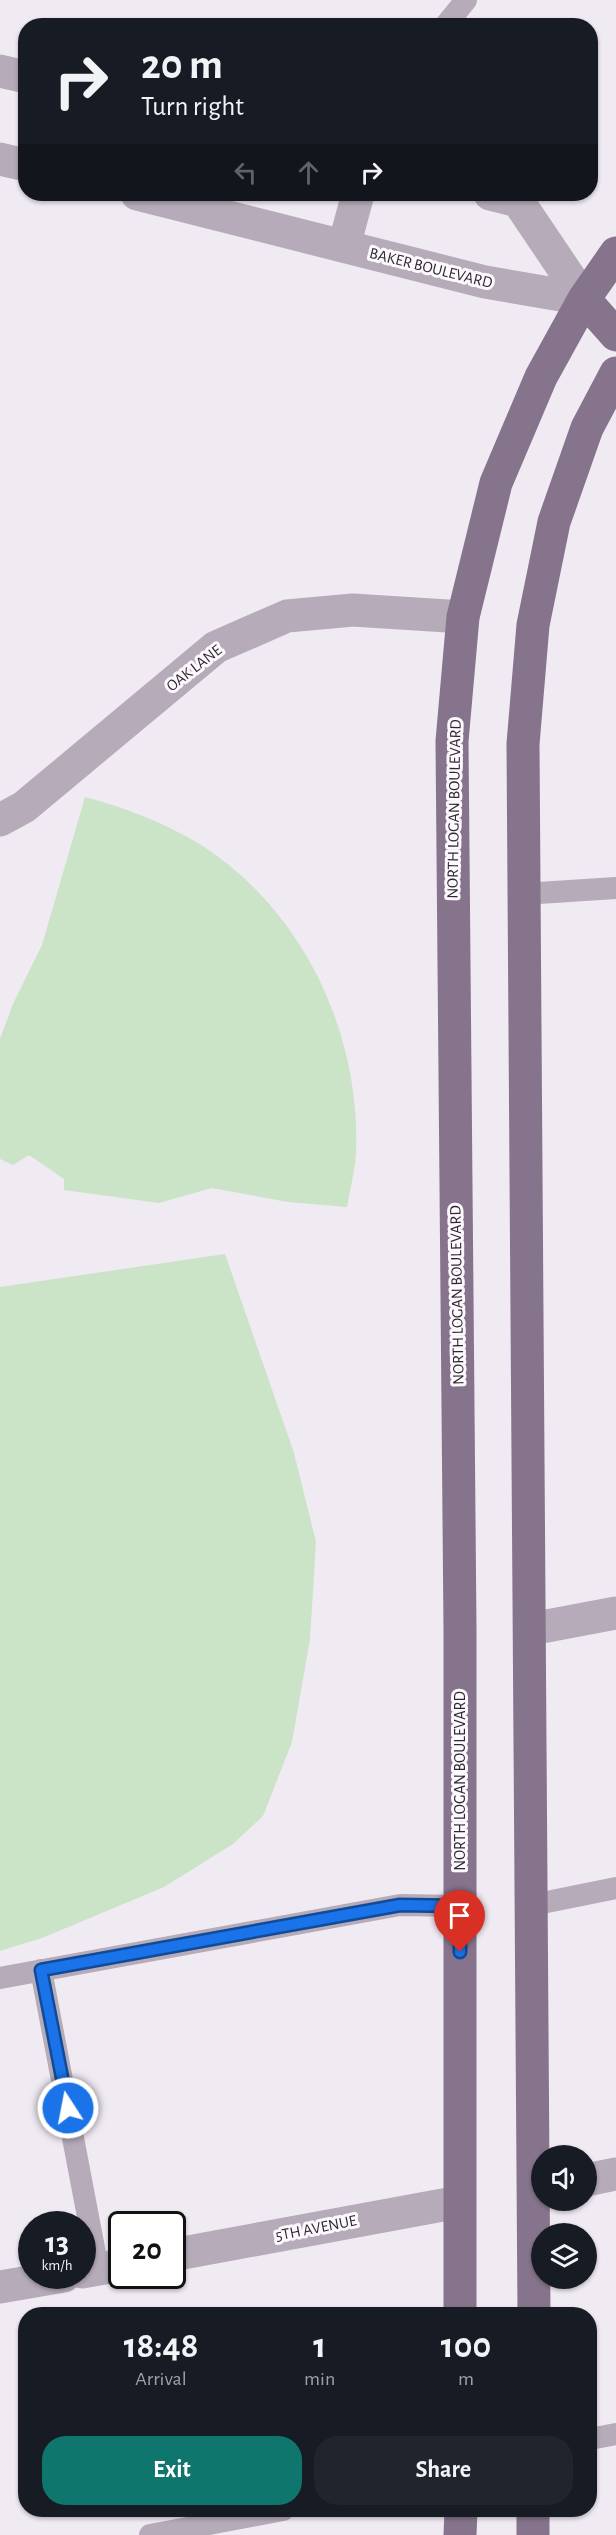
<!DOCTYPE html>
<style>
body{margin:0;font-family:"Alegreya Sans",sans-serif;background:#20242c;color:#f1f3f6;height:100vh;display:flex;flex-direction:column;font-size:22px;white-space:nowrap}
*{box-sizing:border-box;margin:0}
p{font-size:20px;color:#9ea1a6}
.icon{flex:none;width:33px;height:33px;fill:none;stroke:currentColor;stroke-width:2;stroke-linecap:round;stroke-linejoin:round}
.map{position:relative;flex:1;overflow:hidden}
.details{position:absolute;left:18px;top:2307px;width:579px;height:210px;display:flex;flex-direction:column;background:#171b24;border-radius:24px;box-shadow:0 2px 4px #0004}
.details>*{flex:none}
.banner{position:absolute;left:18px;top:18px;width:580px;height:183px;border-radius:24px;box-shadow:0 2px 4px #0004;background:#171b24;color:#f1f3f6;overflow:hidden}
.buttons{position:absolute;left:531px;top:2145px;display:grid;gap:12px}
.buttons a{display:grid;place-items:center;width:66px;height:66px;border-radius:50%;background:#171b24;box-shadow:0 2px 4px #0004;font-size:30px}
.speed{position:absolute;left:18px;top:2211px;display:flex;gap:12px;font-size:30px;font-weight:700;text-align:center}
.speed>*{display:grid;place-content:center;width:78px;height:78px;border-radius:50%;background:#171b24;box-shadow:0 2px 4px #0004;line-height:1}
.speed small{font-size:15px;font-weight:400}
.speed .limit{border:3px solid #111;border-radius:9px;background:#fff;color:#111}
.pin{position:absolute;display:grid;place-items:center;width:51px;height:51px;color:#fff;margin:-62px -26px;border-radius:50% 50% 50% 0;rotate:-45deg;box-shadow:0 0 6px #0007}
.pin .icon{rotate:45deg}
.me{position:absolute;width:66px;margin:-33px;rotate:349deg;stroke-linejoin:round;filter:drop-shadow(0 0 4px #0008)}
.turn{display:flex;align-items:center;gap:21px;height:126px;padding:0 24px;font-size:27px}
.turn .icon{width:78px;height:78px;stroke-width:2.5}
.turn b{display:block;font-size:42px;line-height:51px}
.lanes{display:flex;align-items:center;height:57px;padding:0 24px;background:#0003;justify-content:center;gap:30px;direction:ltr}
.lanes .off{opacity:.35}
.eta{display:flex;justify-content:space-evenly;align-items:center;height:102px;text-align:center}
.eta b{font-size:36px;font-weight:700;line-height:42px}
.primary-button{display:flex;gap:12px;margin-top:auto;padding:12px 24px}
.primary-button a{flex:1;height:69px;border-radius:24px;background:#0f766e;color:#fff;font-size:24px;font-weight:700;line-height:69px;text-align:center}
.primary-button a+a{background:#20242c;color:#f1f3f6}
.map>svg:first-child{display:block}
</style>
<div class="map">
<svg width="616" height="2535" viewBox="0 0 616 2535">
<rect width="100%" height="100%" fill="#f0eaf3"/>
<path fill="#cbe3c7" d="M85,797C124,807 162,822 198,843C302,908 361,1032 356,1153C355,1171 350,1189 347,1207L288,1202L212,1188L159,1203L64,1190V1179L29,1155L13,1165L0,1159V1039L13,1004L42,945Z
M225,1254L294,1453L316,1542L310,1639L292,1742L263,1816L233,1844L164,1887L42,1938L0,1951V1287Z"/>
<g fill="none" stroke-linecap="round" stroke-linejoin="round">
<path stroke="#b5abb9" stroke-width="22" d="M445,26L466,0
M523,894L616,888
M532,1905L616,1888
M41,1970L98,2269
M0,1978L400,1905L460,1906
M590,2439L616,2434
M150,2535L283,2510"/>
<path stroke="#b5abb9" stroke-width="33" d="M0,71L26,77
M0,159L26,165
M137,194L485,282L584,299
M490,194L518,201L584,299
M344,246L358,194
M0,820L24,807L216,647L287,616L353,610L463,617
M531,1629L616,1613
M586,2180L616,2174
M172,2255L459,2202
M82,2272L122,2265
M0,2287L64,2276"/>
<path stroke="#86748d" stroke-width="33" d="M584,299L616,335
M460,2314V1629L452,741L463,617L496,483L541,377L584,299L616,253
M534,2314L523,744L533,625L554,522L587,428L616,373
M460,2535L461,2510
M533,2535V2510"/>
</g>
<g fill="none" stroke-linecap="round" stroke-linejoin="round">
<defs>
<path id="route" d="M68,2108L41,1970L400,1905L460,1906V1952"/>
</defs>
<use href="#route" stroke="#114b97" stroke-width="15"/>
<use href="#route" stroke="#1a73e8" stroke-width="10"/>
</g>
<g text-anchor="middle" dominant-baseline="central" stroke-width="6" stroke-linejoin="round" paint-order="stroke">
<g font-size="16" fill="#2c292d" stroke="#fcf8fe">
<text transform="translate(431 268) rotate(14)">BAKER BOULEVARD</text>
<text transform="translate(194 668) rotate(-38)">OAK LANE</text>
<text transform="translate(454 809) rotate(-89)">NORTH LOGAN BOULEVARD</text>
<text transform="translate(457 1295) rotate(-91)">NORTH LOGAN BOULEVARD</text>
<text transform="translate(460 1781) rotate(-90)">NORTH LOGAN BOULEVARD</text>
<text transform="translate(316 2228) rotate(-11)">5TH AVENUE</text>
</g>
</g>
</svg>
<div class="buttons">
<a><svg class="icon" aria-label="sound" viewBox="0 0 24 24"><path d="M4 9h4l5-4v14l-5-4H4zM17 9q2 3 0 6"/></svg></a>
<a><svg class="icon" aria-label="layers" viewBox="0 0 24 24"><path d="M12 4l9 5-9 5-9-5zM3 14l9 5 9-5"/></svg></a>
</div>
<div class="speed"><div>13<small>km/h</small></div><div class="limit">20</div></div>
<div class="pin" style="left:460px;top:1952px;background:#d93025"><svg class="icon" aria-label="arrive" viewBox="0 0 24 24"><path d="M6 21V4h12l-3 4 3 4H6"/></svg></div>
<svg class="me" style="left:68px;top:2108px" viewBox="-20 -20 40 40"><circle r="17" fill="#1a73e8" stroke="#fff" stroke-width="3"/><path d="M0-11L8 9 0 5-8 9z" fill="#fff"/></svg>
<div class="banner">
<div class="turn"><svg class="icon" aria-label="right" viewBox="0 0 24 24"><path d="M7 20v-9h11M14 6l5 5-5 5"/></svg><div><b>20 m</b>Turn right</div></div>
<div class="lanes"><svg class="icon off" aria-label="left" viewBox="0 0 24 24"><path d="M17 20v-9H6M10 6l-5 5 5 5"/></svg><svg class="icon off" aria-label="ahead" viewBox="0 0 24 24"><path d="M12 20V5M6 11l6-6 6 6"/></svg><svg class="icon" aria-label="right" viewBox="0 0 24 24"><path d="M7 20v-9h11M14 6l5 5-5 5"/></svg></div>
</div>
<section class="details">
<div class="eta">
<div><b>18:48</b><p>Arrival</p></div>
<div><b>1</b><p>min</p></div>
<div><b>100</b><p>m</p></div>
</div>
<div class="primary-button"><a>Exit</a><a>Share</a></div>
</section>
</div>
